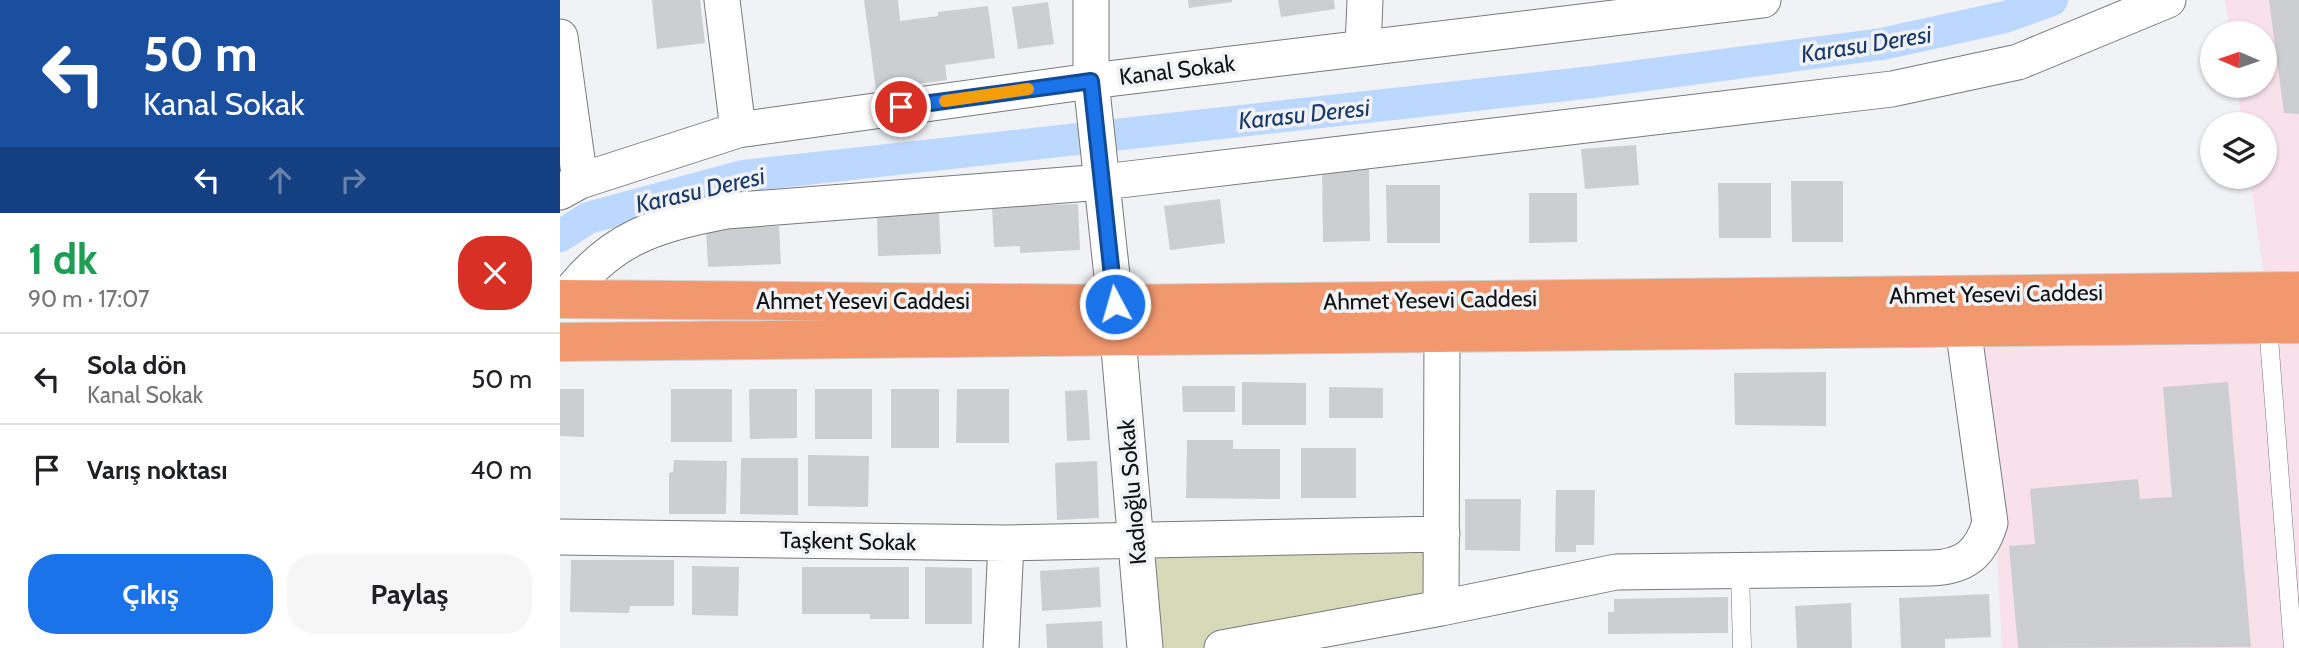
<!DOCTYPE html>
<html lang="tr">
<meta charset="utf-8">
<style>
body{margin:0;font-family:Cabin,sans-serif;background:#f6f6f6;color:#202124;height:100vh;display:flex;flex-direction:column;font-size:26px;white-space:nowrap}
*{box-sizing:border-box;margin:0}
p{font-size:23px;color:#757577}
.icon{flex:none;width:38px;height:38px;fill:none;stroke:currentColor;stroke-width:2;stroke-linecap:round;stroke-linejoin:round}
.map{position:relative;flex:1;overflow:hidden}
.side{display:flex;flex-direction:column;background:#fff;width:560px}
.side>*{flex:none}
.hud{background:#1a4fa0;color:#fff;overflow:hidden}
.needle{width:46px;rotate:272deg}
.controls{position:absolute;left:1640px;top:21px;display:grid;gap:14px}
.controls a{display:grid;place-items:center;width:77px;height:77px;border-radius:50%;background:#fff;box-shadow:0 2px 5px #0004;font-size:35px}
.pin{position:absolute;display:grid;place-items:center;width:60px;height:60px;color:#fff;margin:-30px;border:4px solid #fff;border-radius:50%;box-shadow:0 2px 7px #0007}
.me{position:absolute;width:77px;margin:-38px;rotate:354deg;stroke-linejoin:round;filter:drop-shadow(0 0 5px #0008)}
.turn{display:flex;align-items:center;gap:24px;height:147px;padding:0 28px;font-size:32px}
.turn .icon{width:91px;height:91px;stroke-width:2.5}
.turn b{display:block;font-size:49px;line-height:60px}
.lanes{display:flex;align-items:center;height:66px;padding:0 28px;background:#0003;justify-content:center;gap:35px;direction:ltr}
.lanes .off{opacity:.35}
.round{display:grid;place-items:center;flex:none;width:74px;height:74px;border-radius:28px;background:#f6f6f6}
.overview{display:flex;align-items:center;justify-content:space-between;height:119px;padding:0 28px}
h1{font-size:42px;font-weight:700;line-height:52px;color:#1e9e55}
.button{display:flex;gap:14px;margin-top:auto;padding:14px 28px}
.button a{flex:1;height:80px;border-radius:28px;background:#1a73e8;color:#fff;font-size:28px;font-weight:700;line-height:80px;text-align:center}
.button a+a{background:#f6f6f6;color:#202124}
ul{padding:0;list-style:none}
li{display:flex;align-items:center;gap:21px;height:91px;padding:0 28px;border-top:2px solid #e0e0e0}
li div{flex:1}
li b{display:block;font-size:26px}
li em{font-style:normal}
main{display:flex;flex:1;min-height:0}
.map>svg:first-child{display:block}
</style>
<main>
<section class="side">
<div class="hud">
<div class="turn"><svg class="icon" aria-label="left" viewBox="0 0 24 24"><path d="M17 20v-9H6M10 6l-5 5 5 5"/></svg><div><b>50 m</b>Kanal Sokak</div></div>
<div class="lanes"><svg class="icon" aria-label="left" viewBox="0 0 24 24"><path d="M17 20v-9H6M10 6l-5 5 5 5"/></svg><svg class="icon off" aria-label="ahead" viewBox="0 0 24 24"><path d="M12 20V5M6 11l6-6 6 6"/></svg><svg class="icon off" aria-label="right" viewBox="0 0 24 24"><path d="M7 20v-9h11M14 6l5 5-5 5"/></svg></div>
</div>
<div class="overview"><div><h1>1 dk</h1><p>90 m · 17:07</p></div><a class="round" style="background:#d93025;color:#fff"><svg class="icon" aria-label="close" viewBox="0 0 24 24"><path d="M6 6l12 12M18 6L6 18"/></svg></a></div>
<ul>
<li><svg class="icon" aria-label="left" viewBox="0 0 24 24"><path d="M17 20v-9H6M10 6l-5 5 5 5"/></svg><div><b>Sola dön</b><p>Kanal Sokak</p></div><em>50 m</em></li>
<li><svg class="icon" aria-label="arrive" viewBox="0 0 24 24"><path d="M6 21V4h12l-3 4 3 4H6"/></svg><div><b>Varış noktası</b></div><em>40 m</em></li>
</ul>
<div class="button"><a>Çıkış</a><a>Paylaş</a></div>
</section>
<div class="map">
<svg width="1739" height="648" viewBox="0 0 1739 648">
<rect width="100%" height="100%" fill="#f1f2f6"/>
<path fill="#f9e1eb" d="M1665,0H1739V648H1442L1436,535L1403,327L1706,291L1690,177H1704V124H1682L1677,86H1704V33H1670Z"/>
<path fill="#d7dab8" d="M882,534L881,608L662,648H585L576,541Z"/>
<g fill="none" stroke-linecap="round" stroke-linejoin="round">
<path stroke="#bdd8fe" stroke-width="32" d="M0,236L28,218L183,176L1033,82L1322,44L1445,17L1492,0"/>
</g>
<path fill="#cdced2" d="M92,0H140L145,43L97,49Z
M304,0H338L340,21L378,16V12L428,6L435,58L385,65L387,80L316,90Z
M628,0H672V2L629,8Z
M718,0H774L775,9L721,17Z
M1709,0H1739V114L1724,113Z
M488,2L494,44L458,49L452,7Z
M1076,145L1079,185L1025,189L1021,149Z
M809,167L810,241L763,242L762,173Z
M1231,181H1283V242H1232Z
M1158,183H1211V238H1159Z
M826,185H880V243H827Z
M969,193H1017V242L969,243Z
M660,199L665,243L610,250L604,206Z
M518,204L520,250L460,253V246L434,247L432,207Z
M379,212L381,254L318,256L317,215Z
M219,226L221,264L148,267L146,229Z
M1266,372V426L1175,425L1174,373Z
M682,382L746,383V425H682Z
M1668,382L1691,647L1458,648L1449,546L1475,544L1470,489L1578,479L1580,499L1612,497L1603,387Z
M622,386H675V412H623Z
M769,387L823,388V418H769Z
M0,389H24V437L0,436Z
M111,389H172V442H111Z
M189,389H237V438L190,439Z
M255,389H312V439H255Z
M331,389H379V448H331Z
M397,389H449V443H396Z
M527,390L530,440L507,441L505,391Z
M627,440H673V449H720V499L626,498Z
M741,448H796V498H741Z
M248,455L309,456L308,507L248,506Z
M181,458H238V515L180,514Z
M114,460L167,461L166,514H109V473L113,472Z
M537,461L539,518L497,520L495,463Z
M996,490H1035L1034,545H1016V552H995Z
M905,499H961L960,551L905,550Z
M11,560H114V606H70L69,613L10,612Z
M132,566L179,567L178,616L132,615Z
M242,567H349V619H310V614H242Z
M365,567L412,568V624H365Z
M539,567L541,607L482,611L480,571Z
M1429,594L1431,637L1385,639V648H1341L1339,598Z
M1168,597V633L1048,634V612H1054V599Z
M1291,603L1292,648H1237L1235,606Z
M542,621L543,648H487L486,624Z"/>
<g fill="none" stroke-linecap="round" stroke-linejoin="round">
<defs>
<path id="service" d="M1708,325L1733,648
M1180,570L1182,648"/>
<path id="minor" d="M162,0L178,130
M531,0V81L555,304
M0,37L20,181
M803,48L805,0
M0,192L20,181L178,130L531,81L1203,0
M5,299C50,238 94,225 166,211L543,182L1332,89L1458,62L1608,0
M558,337L585,648
M0,537L446,543L882,534
M881,608L882,333
M441,648L446,543
M662,648L881,608L1056,572L1371,568C1404,567 1420,555 1430,523L1403,327"/>
<path id="trunk" d="M0,299L555,304L1739,291
M0,342L1739,324"/>
</defs>
<use href="#service" stroke="#78797c" stroke-width="19"/>
<use href="#minor" stroke="#78797c" stroke-width="37"/>
<use href="#trunk" stroke="#d0d0d0" stroke-width="40"/>
<use href="#service" stroke="#fff" stroke-width="18"/>
<use href="#minor" stroke="#fff" stroke-width="35"/>
<use href="#trunk" stroke="#f2986e" stroke-width="38"/>
</g>
<g fill="none" stroke-linecap="round" stroke-linejoin="round">
<defs>
<path id="route" d="M341,107L531,81L555,304"/>
</defs>
<use href="#route" stroke="#114b97" stroke-width="18"/>
<use href="#route" stroke="#1a73e8" stroke-width="12"/>
<path stroke="#f59e0b" stroke-width="12" d="M385,101L468,89"/>
</g>
<g text-anchor="middle" dominant-baseline="central" stroke-width="7" stroke-linejoin="round" paint-order="stroke">
<g font-size="23" fill="#121213" stroke="#f1f2f6">
<text transform="translate(617 70) rotate(-7)">Kanal Sokak</text>
<text transform="translate(1436 294) rotate(-1)">Ahmet Yesevi Caddesi</text>
<text transform="translate(870 300) rotate(-1)">Ahmet Yesevi Caddesi</text>
<text x="303" y="301">Ahmet Yesevi Caddesi</text>
<text transform="translate(572 492) rotate(-95)">Kadıoğlu Sokak</text>
<text transform="translate(288 541) rotate(1)">Taşkent Sokak</text>
</g>
<g font-size="24" font-style="italic" fill="#1a3b6a" stroke="#f1f2f6">
<text transform="translate(1306 44) rotate(-9)">Karasu Deresi</text>
<text transform="translate(744 114) rotate(-6)">Karasu Deresi</text>
<text transform="translate(140 190) rotate(-13)">Karasu Deresi</text>
</g>
</g>
</svg>
<div class="controls">
<a><svg class="needle" viewBox="-14 -14 28 28"><path d="M0-13l5 13h-10z" fill="#e53935"/><path d="M0 13l5-13h-10z" fill="#757577"/></svg></a>
<a><svg class="icon" aria-label="layers" viewBox="0 0 24 24"><path d="M12 4l9 5-9 5-9-5zM3 14l9 5 9-5"/></svg></a>
</div>
<div class="pin" style="left:341px;top:107px;background:#d93025"><svg class="icon" aria-label="arrive" viewBox="0 0 24 24"><path d="M6 21V4h12l-3 4 3 4H6"/></svg></div>
<svg class="me" style="left:555px;top:304px" viewBox="-20 -20 40 40"><circle r="17" fill="#1a73e8" stroke="#fff" stroke-width="3"/><path d="M0-11L8 9 0 5-8 9z" fill="#fff"/></svg>
</div>
</main>
